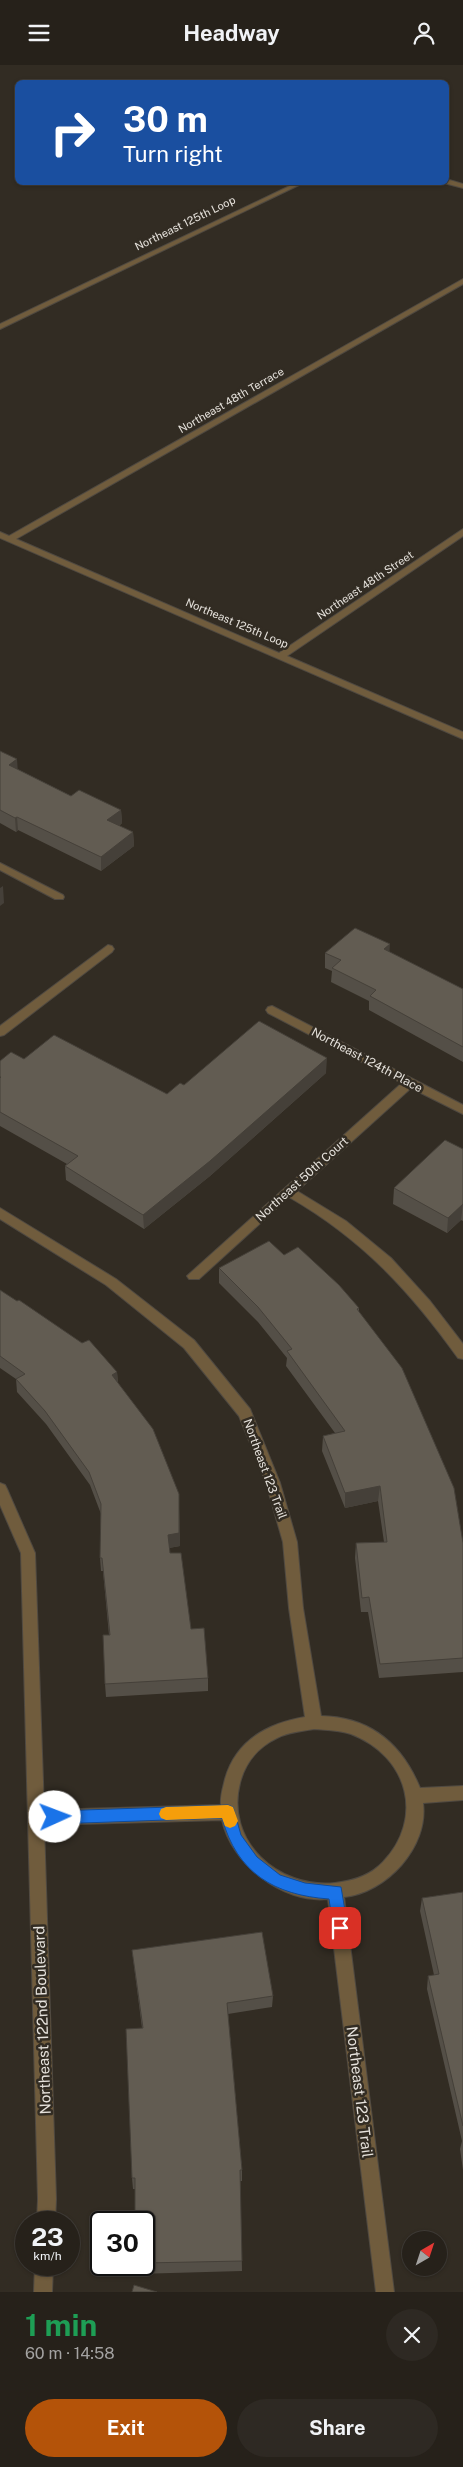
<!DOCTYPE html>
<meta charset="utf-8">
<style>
body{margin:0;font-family:"Public Sans",sans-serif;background:#2e2923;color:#f1f3f6;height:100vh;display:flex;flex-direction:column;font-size:19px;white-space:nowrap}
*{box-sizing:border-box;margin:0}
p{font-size:16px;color:#a4a3a2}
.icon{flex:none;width:28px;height:28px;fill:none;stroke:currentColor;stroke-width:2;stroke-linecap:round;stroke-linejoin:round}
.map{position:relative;height:2227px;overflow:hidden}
.side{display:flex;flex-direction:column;background:#26211a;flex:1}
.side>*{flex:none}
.top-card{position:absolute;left:15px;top:15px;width:434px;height:105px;border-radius:8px;box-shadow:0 1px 4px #0004,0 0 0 1px #423e39;background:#1a4fa0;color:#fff;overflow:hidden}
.needle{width:32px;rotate:39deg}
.controls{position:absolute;left:402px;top:2166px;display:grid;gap:10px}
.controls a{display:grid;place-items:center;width:45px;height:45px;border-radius:50%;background:#26211a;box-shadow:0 1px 4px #0004,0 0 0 1px #423e39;font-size:25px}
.speed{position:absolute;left:15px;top:2146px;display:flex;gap:10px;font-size:25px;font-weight:700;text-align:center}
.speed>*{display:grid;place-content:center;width:65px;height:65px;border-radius:50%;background:#26211a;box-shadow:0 1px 4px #0004,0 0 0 1px #423e39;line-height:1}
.speed small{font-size:12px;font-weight:400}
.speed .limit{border:2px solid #111;border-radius:8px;background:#fff;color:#111}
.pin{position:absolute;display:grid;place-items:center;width:42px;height:42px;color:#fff;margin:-21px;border-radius:10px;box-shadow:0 2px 8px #0006}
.me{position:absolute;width:55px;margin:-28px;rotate:88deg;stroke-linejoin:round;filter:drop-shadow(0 0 4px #0008)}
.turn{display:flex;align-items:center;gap:18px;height:105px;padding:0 25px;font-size:22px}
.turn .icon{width:65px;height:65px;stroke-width:2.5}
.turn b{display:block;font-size:35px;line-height:42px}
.round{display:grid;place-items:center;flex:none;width:52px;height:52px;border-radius:26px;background:#2e2923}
.overview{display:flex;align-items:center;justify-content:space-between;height:85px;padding:0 25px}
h1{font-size:30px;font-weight:700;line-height:38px;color:#1e9e55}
.button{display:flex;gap:10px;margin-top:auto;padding:10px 25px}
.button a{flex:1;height:58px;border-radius:30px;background:#b45309;color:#fff;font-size:20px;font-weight:700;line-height:58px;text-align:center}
.button a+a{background:#2e2923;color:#f1f3f6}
header{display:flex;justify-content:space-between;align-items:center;height:65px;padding:0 25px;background:#26211a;font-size:22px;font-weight:700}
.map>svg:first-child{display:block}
</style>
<header><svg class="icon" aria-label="menu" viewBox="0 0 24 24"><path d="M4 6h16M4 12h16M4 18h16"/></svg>Headway<svg class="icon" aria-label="person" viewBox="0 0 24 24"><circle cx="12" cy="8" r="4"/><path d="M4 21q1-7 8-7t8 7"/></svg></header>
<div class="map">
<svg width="463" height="2227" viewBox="0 0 463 2227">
<rect width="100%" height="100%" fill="#322c23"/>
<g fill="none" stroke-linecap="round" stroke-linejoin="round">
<defs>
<path id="lane" d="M108,880L112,881L114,884L112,887L4,970L0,971V961Z"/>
<path id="street" d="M446,114L463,119V123L444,118H446Z
M296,118H303L0,264V259Z
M463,214V219L16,474L279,588L463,464V471L287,591L463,667V674L0,473V467L9,471Z
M0,798L63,830L64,832L63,834H55L0,805Z
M272,941L463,1040V1049L411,1023L297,1126L346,1156L391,1193L430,1236L463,1279V1294L458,1293C410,1226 362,1174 289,1132L199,1214H189L187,1211L402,1018L268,948L266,945L268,942Z
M0,1143L116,1214L194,1275L250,1344L280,1418L297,1477L303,1543L321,1651C370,1652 402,1679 420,1723L463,1721V1735L423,1738C429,1782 386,1828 344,1832L394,2227H376L328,1834C282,1839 231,1798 222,1755L44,1760L56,2134L55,2158H37L38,2134L21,1488L0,1440V1418L5,1420L7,1424L35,1488L44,1745L221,1740C220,1731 223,1723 225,1714C236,1675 269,1658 305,1652L289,1543L283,1477L266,1418L239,1351L184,1283L106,1220L0,1154ZM314,1664C327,1665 339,1665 351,1669C408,1691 425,1753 383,1797C370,1811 353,1816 335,1818C278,1824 225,1776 240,1718C245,1698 258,1682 277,1673C289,1667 302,1666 314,1664Z
M35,2200H53L52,2227H34Z"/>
</defs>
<use href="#lane" stroke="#4f4941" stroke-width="2"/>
<use href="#street" stroke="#4f4941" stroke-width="2"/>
<use href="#lane" fill="#705c3d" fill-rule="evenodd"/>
<use href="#street" fill="#705c3d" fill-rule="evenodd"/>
</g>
<path fill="#544f47" d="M0,686L17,704L71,731L121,745L122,758L119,761L133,767L134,781L101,806L18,765L16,767L0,758Z
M389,887L463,924V997L369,945V936L331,917L332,906L325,903V888Z
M24,994L167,1029L184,1020L326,1008L210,1111L144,1164L66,1115L65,1101L67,1099L0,1061V996Z
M463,1084V1156L461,1155L447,1168L393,1139L394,1123Z
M284,1190L359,1243V1247L463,1478V1607L379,1613L368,1547H361L355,1493L356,1478L384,1477L378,1436L345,1443L322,1386L323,1371L335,1368L286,1301L287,1293L258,1257L219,1218V1203Z
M0,1225L117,1307L118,1318L179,1442L180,1481L169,1483L170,1488L191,1564L208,1613V1626L106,1632L105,1619L109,1570L103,1506H101L100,1493L101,1449L90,1420L46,1359L17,1327L16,1314L0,1303Z
M463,1827V2105L460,2084L462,2076L427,1924L428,1911L434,1910L420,1846L422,1833Z
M132,1885L273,1931L272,1942L228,1949L242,2105V2116H240L242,2206L136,2209L135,2200H144V2158L135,2124H133L132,2113L142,1963Z"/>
<path fill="#454039" d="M17,694L18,708L9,700Z
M121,745L122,758L108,769L107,755Z
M17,752L18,765L16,767L15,753Z
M133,767L134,781L101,806V792Z
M3,821L4,838L0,841V823Z
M390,879L389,893L384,884Z
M327,993L326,1008L210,1111L144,1164L143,1150Z
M463,1139L461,1155L447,1168L448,1153Z
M117,1307L118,1321L112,1310Z
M380,1421L378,1436L345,1443V1428Z
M179,1442L180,1481L168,1483V1470Z"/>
<path fill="#625c52" stroke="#454039" d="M0,686L17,694L9,700L71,731L79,725L121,745L107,755L133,767L101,792L17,752L15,753L0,745Z
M355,863L390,879L384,884L463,924V982L370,931L376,925L332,903L341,895L325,888Z
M259,956L327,993L210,1096L143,1150L65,1101L78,1091L0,1047V1013L1,1012H0V996L11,987L24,994L54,970L167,1029L180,1018L184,1020Z
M445,1075L463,1084V1139L448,1153L394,1123Z
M269,1176L284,1190L298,1182L339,1220L359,1243L357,1244L402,1303L454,1423L463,1478V1593L380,1599L369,1532L362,1533L356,1478L387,1477L380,1421L345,1428L323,1371L345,1366L287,1286L292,1284L258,1242L219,1203Z
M0,1225L17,1236L19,1235L82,1278L89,1275L117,1307L112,1310L153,1364L179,1429V1468L168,1470L170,1488H181L191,1564L204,1563L208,1613L105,1619L103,1570H110L102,1493H100L101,1439L89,1407L45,1346L16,1314L25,1309L0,1291Z
M463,1827V2061L428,1911L439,1909L422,1833Z
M262,1867L273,1931L227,1938L242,2105H240L242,2196L144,2198V2158H135V2113H132L126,1964L143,1963L132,1885Z
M134,2220L157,2227H132Z"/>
<path fill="#1a73e8" stroke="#114b97" d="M228,1740L233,1742L241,1770L257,1792L280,1810L305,1818L341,1822L348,1863L345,1868L340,1870L334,1868L329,1834C274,1830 237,1808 222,1753L55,1759L50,1757L48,1752L50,1748L55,1746Z"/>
<path fill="#f59e0b" d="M228,1740L233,1742L238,1756L235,1761L230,1763L225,1761L222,1753L166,1755L161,1753L159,1749L161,1744L166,1742Z"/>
<g text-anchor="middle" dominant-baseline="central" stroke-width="5" stroke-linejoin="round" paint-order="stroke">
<g font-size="11" fill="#e6e2dc" stroke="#322c23">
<text transform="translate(185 158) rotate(-26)">Northeast 125th Loop</text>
<text transform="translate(231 335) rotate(-30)">Northeast 48th Terrace</text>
<text transform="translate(365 520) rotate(-34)">Northeast 48th Street</text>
<text transform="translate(237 558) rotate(23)">Northeast 125th Loop</text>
</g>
<g font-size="12" fill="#e6e2dc" stroke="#322c23">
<text transform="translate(367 995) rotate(28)">Northeast 124th Place</text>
<text transform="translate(302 1114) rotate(-42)">Northeast 50th Court</text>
<text transform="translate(265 1404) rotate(70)">Northeast 123 Trail</text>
</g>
<g font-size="15" fill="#e6e2dc" stroke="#322c23">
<text transform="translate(42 1955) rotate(-92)">Northeast 122nd Boulevard</text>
<text transform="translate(360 2027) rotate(83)">Northeast 123 Trail</text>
</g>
</g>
</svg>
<div class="controls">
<a><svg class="needle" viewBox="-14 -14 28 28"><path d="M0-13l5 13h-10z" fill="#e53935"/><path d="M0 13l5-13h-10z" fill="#a4a3a2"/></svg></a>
</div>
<div class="speed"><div>23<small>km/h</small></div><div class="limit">30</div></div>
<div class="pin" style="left:340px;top:1863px;background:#d93025"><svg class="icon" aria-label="arrive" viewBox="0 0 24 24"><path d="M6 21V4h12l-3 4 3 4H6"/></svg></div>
<svg class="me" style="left:55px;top:1752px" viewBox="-20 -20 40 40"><circle r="19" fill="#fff"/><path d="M0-13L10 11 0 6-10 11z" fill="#1a73e8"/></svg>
<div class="top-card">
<div class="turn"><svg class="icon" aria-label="right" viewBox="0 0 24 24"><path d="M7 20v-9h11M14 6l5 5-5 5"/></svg><div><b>30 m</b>Turn right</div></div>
</div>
</div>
<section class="side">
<div class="overview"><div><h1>1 min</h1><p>60 m · 14:58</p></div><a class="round"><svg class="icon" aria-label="close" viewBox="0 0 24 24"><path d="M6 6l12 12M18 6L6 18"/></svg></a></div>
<div class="button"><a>Exit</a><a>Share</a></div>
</section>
